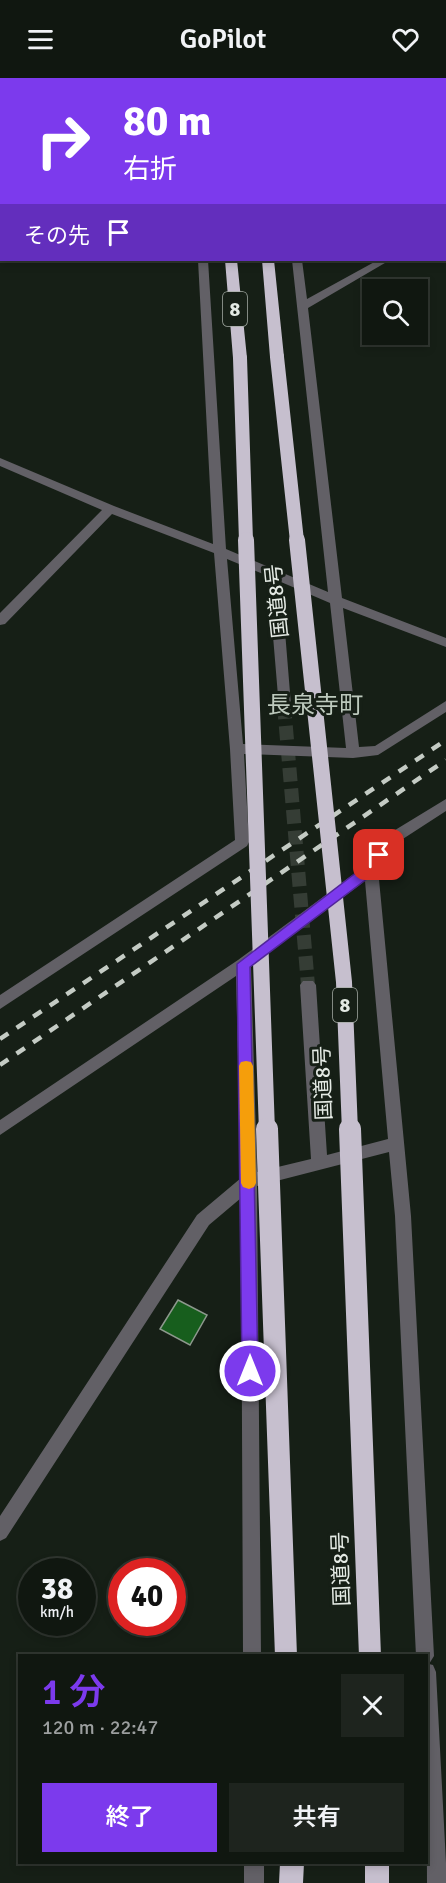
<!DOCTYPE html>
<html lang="ja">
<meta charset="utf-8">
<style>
body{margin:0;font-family:Signika,"Noto Sans JP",sans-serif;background:#1e241e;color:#f1f3f6;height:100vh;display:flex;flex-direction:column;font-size:22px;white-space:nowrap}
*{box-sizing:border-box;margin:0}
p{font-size:20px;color:#9c9f9f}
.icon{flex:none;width:33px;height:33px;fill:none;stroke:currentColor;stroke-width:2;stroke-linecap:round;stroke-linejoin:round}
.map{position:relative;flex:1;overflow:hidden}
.details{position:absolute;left:18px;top:1576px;width:410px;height:210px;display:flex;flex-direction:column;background:#101710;border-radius:0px;box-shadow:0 3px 9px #0003,0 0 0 2px #303630}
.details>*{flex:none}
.top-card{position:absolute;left:0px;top:0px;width:447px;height:183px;box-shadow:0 3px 9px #0003,0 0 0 2px #303630;background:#7c3aed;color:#fff;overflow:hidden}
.buttons{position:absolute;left:362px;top:201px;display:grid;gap:12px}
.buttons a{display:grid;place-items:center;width:66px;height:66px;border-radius:0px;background:#101710;box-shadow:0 3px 9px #0003,0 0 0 2px #303630;font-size:30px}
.speed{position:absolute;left:18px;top:1480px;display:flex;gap:12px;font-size:30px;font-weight:700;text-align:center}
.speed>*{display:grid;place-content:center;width:78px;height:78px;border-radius:50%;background:#101710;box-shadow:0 3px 9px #0003,0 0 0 2px #303630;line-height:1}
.speed small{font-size:15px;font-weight:400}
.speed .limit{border:9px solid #d22;background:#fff;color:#111}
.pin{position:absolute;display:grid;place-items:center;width:51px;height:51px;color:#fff;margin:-26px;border-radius:12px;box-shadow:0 3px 9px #0006}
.me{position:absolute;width:66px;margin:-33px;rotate:0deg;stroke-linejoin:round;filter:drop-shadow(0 0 4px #0008)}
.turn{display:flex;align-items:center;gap:21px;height:126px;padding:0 24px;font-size:27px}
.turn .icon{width:78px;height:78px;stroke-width:2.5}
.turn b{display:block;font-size:42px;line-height:51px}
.then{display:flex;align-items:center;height:57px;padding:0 24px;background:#0003;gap:12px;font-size:22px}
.round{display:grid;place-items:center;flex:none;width:63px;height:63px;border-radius:0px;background:#1e241e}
.overview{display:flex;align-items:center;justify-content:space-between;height:102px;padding:0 24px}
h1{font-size:36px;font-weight:600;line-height:45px;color:#7c3aed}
.action{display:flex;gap:12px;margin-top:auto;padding:12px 24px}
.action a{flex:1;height:69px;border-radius:0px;background:#7c3aed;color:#fff;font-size:24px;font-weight:600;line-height:69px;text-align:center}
.action a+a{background:#1e241e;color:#f1f3f6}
header{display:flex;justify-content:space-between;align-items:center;height:78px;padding:0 24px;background:#101710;font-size:27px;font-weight:600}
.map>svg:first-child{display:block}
</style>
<header><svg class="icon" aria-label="menu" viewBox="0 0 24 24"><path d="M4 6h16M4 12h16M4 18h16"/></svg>GoPilot<svg class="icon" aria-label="heart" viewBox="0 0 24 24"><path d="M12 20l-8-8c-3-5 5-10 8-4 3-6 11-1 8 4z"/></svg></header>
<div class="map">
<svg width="446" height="1805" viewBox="0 0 446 1805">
<rect width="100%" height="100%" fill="#161f16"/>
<path fill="#175e1d" stroke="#8d988d" stroke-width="1.5" d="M178,1222L207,1237L190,1267L160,1251Z"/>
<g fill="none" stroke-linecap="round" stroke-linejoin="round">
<path stroke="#353d35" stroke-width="14" stroke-dasharray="14 7" stroke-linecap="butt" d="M284,627L308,907"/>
<path fill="#626066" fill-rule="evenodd" d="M198,182H208L226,471L328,514L292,182H302L307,221L378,182H390L308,230L342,520L446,560V569L343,530L359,669L375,668L446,623V634L378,677L353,680L244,676L249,764L247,768L0,931V917L235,762L230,671L214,475L112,436L5,546L0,547V535L102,432L0,388V380L114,428L213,466ZM227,481L268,498L279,630H289L291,627L281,504L330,525L346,670L243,666Z
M446,721V733L392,768L378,791L411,1138L434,1578L429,1586L433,1587L436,1594L446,1785V1805H427L426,1578H416L395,1138L389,1074L257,1108L261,1578H243L241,1120L209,1147L6,1460L0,1463V1438L197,1137L241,1100L236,898L0,1057V1042L238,882L366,787L382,760ZM365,803L388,1061L327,1077L316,907L313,903H303L300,907L311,1081L257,1094L251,888Z
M244,1785H264V1805H244Z"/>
<path fill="#c6bfce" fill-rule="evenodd" d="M208,0H220V2H208Z
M245,0H257V2H245Z
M225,182H237L247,280L240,284L233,280Z
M262,182H274L284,279L277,283L270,279Z
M280,1785H304L303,1805H279Z
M365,1785H389V1805H365Z"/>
<path stroke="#c4cbc4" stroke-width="4.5" stroke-dasharray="10 10" stroke-linecap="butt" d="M0,961L446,662
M0,987L446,682"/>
<path stroke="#c6bfce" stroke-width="14" d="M277,279L297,463
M240,280L246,463"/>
<path stroke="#c6bfce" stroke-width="16" d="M246,462L267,1053
M297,462L344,904L350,1053"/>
<path stroke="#c6bfce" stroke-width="22" d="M267,1051L286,1578
M350,1051L370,1578"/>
</g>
<path fill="#7c3aed" stroke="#51269a" stroke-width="1.5" d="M379,772L386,777L376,794L250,889L258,1293L256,1298L250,1300L244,1298L242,1293L237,886L366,787L375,774Z"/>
<path fill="#f59e0b" d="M246,983L251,984L253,988L256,1105L254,1109L249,1111L243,1109L241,1105L239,988L241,984Z"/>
<g text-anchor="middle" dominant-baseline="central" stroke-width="6" stroke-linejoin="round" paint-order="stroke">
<g fill="#161f16" stroke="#a6ada6" stroke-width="1.5">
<rect x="223" y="214" width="24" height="34" rx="4.5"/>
<rect x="333" y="910" width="24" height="34" rx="4.5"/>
</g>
<g font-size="20" font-weight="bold" fill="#e4eae4">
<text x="235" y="231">8</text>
<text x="345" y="927">8</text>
</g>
<g font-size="21" fill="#e4eae4" stroke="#161f16">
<text transform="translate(277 523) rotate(-96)">国道8号</text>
<text transform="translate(323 1005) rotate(-92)">国道8号</text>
<text transform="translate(341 1491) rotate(-92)">国道8号</text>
</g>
<g font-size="24" fill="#bdc9bd" stroke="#161f16">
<text x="315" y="627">長泉寺町</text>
</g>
</g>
</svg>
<div class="buttons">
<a><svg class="icon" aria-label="search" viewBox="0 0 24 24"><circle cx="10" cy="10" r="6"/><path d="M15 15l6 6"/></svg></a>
</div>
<div class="speed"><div>38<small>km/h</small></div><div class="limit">40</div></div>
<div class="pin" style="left:379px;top:777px;background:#d93025"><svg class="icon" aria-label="arrive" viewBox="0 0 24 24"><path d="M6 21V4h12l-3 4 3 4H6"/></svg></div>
<svg class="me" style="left:250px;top:1293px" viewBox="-20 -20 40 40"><circle r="17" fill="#7c3aed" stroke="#fff" stroke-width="3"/><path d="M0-11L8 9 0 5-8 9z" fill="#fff"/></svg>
<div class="top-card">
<div class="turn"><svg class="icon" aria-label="right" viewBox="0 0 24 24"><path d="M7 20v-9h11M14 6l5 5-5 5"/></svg><div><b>80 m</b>右折</div></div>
<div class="then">その先<svg class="icon" aria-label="arrive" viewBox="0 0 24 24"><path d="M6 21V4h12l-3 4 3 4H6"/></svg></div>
</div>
<section class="details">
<div class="overview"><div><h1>1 分</h1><p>120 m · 22:47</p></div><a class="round"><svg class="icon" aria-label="close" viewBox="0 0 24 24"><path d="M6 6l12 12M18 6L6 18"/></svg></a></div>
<div class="action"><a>終了</a><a>共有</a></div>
</section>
</div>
